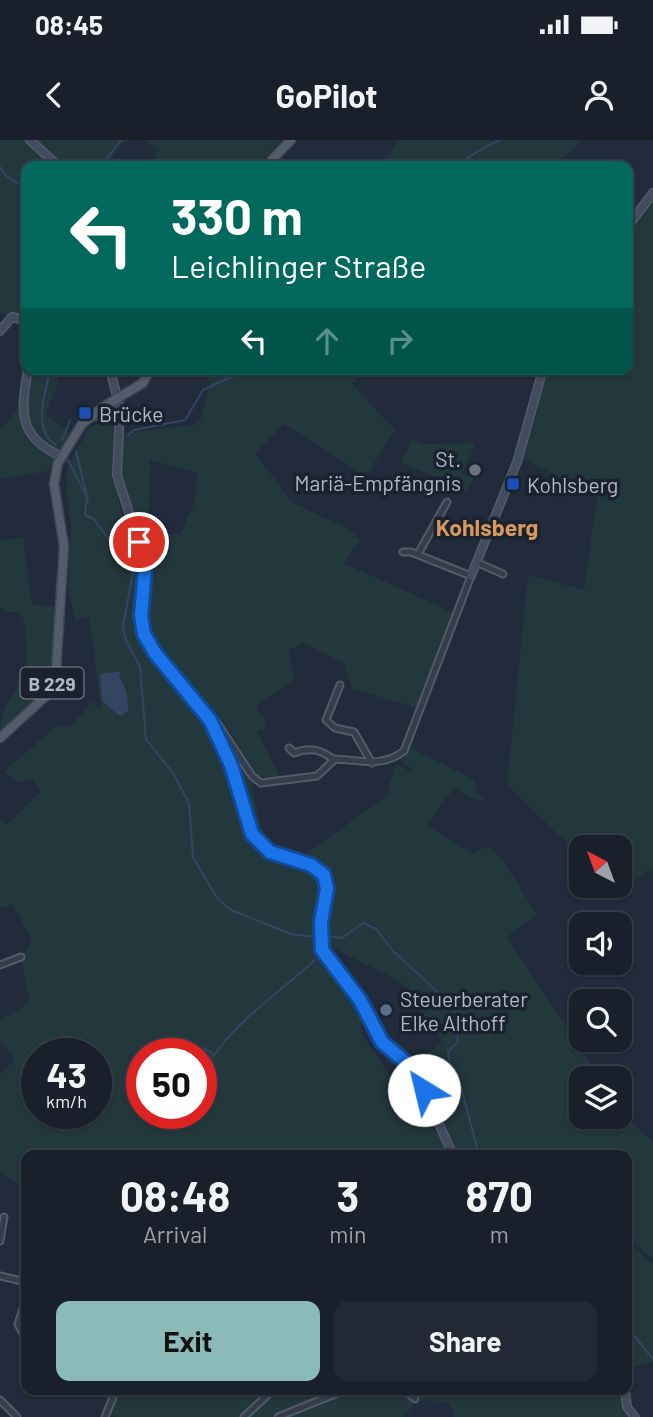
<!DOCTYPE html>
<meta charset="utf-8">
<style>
body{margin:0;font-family:Barlow,sans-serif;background:#222834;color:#f1f3f6;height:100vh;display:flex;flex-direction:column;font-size:26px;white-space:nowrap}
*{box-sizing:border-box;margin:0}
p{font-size:23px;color:#9fa3a9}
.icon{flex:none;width:38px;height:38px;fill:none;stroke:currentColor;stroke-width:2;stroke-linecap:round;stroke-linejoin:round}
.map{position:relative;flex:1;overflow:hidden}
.drawer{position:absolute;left:21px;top:1010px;width:611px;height:245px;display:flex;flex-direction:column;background:#19202c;border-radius:14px;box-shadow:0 2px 5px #0004,0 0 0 2px #373e48}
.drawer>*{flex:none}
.hud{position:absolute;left:21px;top:21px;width:612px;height:214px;border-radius:14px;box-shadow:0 2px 5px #0004,0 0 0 2px #373e48;background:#00695c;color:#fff;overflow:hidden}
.needle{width:46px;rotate:319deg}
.tools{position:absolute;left:569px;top:695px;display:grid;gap:14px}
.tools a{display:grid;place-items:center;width:63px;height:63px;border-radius:14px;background:#19202c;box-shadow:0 2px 5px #0004,0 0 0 2px #373e48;font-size:35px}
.speed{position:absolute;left:21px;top:898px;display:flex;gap:14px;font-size:35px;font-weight:700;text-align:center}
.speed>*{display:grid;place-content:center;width:91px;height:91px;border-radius:50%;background:#19202c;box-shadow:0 2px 5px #0004,0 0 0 2px #373e48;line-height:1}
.speed small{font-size:18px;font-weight:400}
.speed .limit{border:10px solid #d22;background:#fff;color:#111}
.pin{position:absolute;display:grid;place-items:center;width:60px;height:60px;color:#fff;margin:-30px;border:4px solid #fff;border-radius:50%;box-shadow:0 2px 7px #0007}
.me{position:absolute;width:77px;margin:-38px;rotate:324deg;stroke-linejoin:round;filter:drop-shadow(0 0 5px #0008)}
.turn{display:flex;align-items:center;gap:24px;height:147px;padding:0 35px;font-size:32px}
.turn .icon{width:91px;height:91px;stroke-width:2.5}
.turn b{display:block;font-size:49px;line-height:60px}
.lanes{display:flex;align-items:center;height:66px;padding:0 35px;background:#0003;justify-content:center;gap:35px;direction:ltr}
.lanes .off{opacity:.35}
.eta{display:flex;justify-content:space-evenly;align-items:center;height:119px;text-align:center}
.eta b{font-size:42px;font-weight:700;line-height:49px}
.primary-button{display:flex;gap:14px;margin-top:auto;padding:14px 35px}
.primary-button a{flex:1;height:80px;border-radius:14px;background:#8bbbb9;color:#111;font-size:28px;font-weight:700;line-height:80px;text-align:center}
.primary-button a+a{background:#222834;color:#f1f3f6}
.status{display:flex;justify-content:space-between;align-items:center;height:49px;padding:0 35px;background:#19202c;direction:ltr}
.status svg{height:19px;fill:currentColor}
header{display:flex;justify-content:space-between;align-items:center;height:91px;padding:0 35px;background:#19202c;font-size:32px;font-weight:700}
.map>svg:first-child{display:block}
</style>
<div class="status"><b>08:45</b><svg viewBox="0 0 49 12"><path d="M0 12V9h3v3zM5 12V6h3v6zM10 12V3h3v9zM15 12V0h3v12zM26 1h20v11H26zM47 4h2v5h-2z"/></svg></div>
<header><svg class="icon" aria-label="back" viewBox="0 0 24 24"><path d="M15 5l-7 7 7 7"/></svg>GoPilot<svg class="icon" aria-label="person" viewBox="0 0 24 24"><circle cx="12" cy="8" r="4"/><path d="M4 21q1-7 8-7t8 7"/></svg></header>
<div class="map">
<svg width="653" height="1277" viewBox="0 0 653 1277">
<rect width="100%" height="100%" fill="#212b3b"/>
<path fill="#23383c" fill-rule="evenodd" d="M0,0H126L104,26H64L62,24L26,26V52L20,57L26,63V193L23,186L12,183L0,170Z
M144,0H281L257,26H152L159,9Z
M399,0H582L554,26H381Z
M653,57V732L648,730L618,755L609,746H620V707H581V717L507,645L528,435L584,450L597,357L521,317L545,229H628V91Z
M26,206V229H63L46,274L69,293L48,331L0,339V291L17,269Z
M202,229H367L352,244L395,290L366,336L284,284L255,313L293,363L357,393L355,397L360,400L344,423L454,473L418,568L352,549L344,523L303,503L289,511L294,541L255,566L268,586L257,592L280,637L268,639L257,635L220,577L160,509L153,494L140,496L148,511L196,567L217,598L246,693L266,713L314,731L322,738L313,807L319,822L323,819L358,864L363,896L393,940C420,946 427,972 437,995L444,990L414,924L442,902L400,841L325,804L335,740C316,721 296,721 273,709C244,695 237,633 227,603L254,643L251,644C263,688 255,703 304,715L390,654L389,644L397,624L409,631L411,628L401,621L410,608L475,640L476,653L487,660L478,661L454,648L426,685L472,713L489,706L504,722L537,775L507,797L599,936L581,938V976H620V972L653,1002V1119L627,1096L626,1015H26V1048L0,1033V935L15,919L0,900V881L30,862L21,817L32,801L13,764L0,768V679L8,684L41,651L32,639L16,642L4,631L57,586L70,587L93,561L100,570L101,566L89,477L75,480L68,448L71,385L66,351L68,324L89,289L104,279H112L115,283C110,330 117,356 129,400L141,396L120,334L123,293L194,285L201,279L210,243ZM150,320L197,333L195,362L180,394L149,393ZM37,914H96V973H37ZM142,914H201V973H142Z
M413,300L422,304L476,303L462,333L474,338L467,351L401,322Z
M23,398L32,465L56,467L49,543L42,557L0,594C0,560 21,553 26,523C29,507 25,489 22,473L3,471L0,466V400Z
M627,1100L653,1125V1222L627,1229Z
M118,1250H150L161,1253L163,1250H622L628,1277H454L450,1262L417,1260L404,1277H282L318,1260L272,1277H117L108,1274Z"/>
<path fill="#344563" d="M121,531L119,537C127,548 128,558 128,571L120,576L102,561L100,534Z"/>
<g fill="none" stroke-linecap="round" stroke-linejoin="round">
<path stroke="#344563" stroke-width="2" d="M101,26L121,0
M458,26C467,17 489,4 501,0
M0,27L6,36L26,48
M51,229C45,250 32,291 56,305
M128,295L134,290L185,280L203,250L248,229
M62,300L70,280
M76,312L88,360
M68,320L87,357L85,375L94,379L133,433L123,486L125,498L140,527L146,599L173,633L189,663L193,717L217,758L231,770L291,794L316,797
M111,401L116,392L128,387
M326,796L342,798L363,783L376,789L393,811L455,868L458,902L448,911L449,921L457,932L479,1015
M318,817L320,815
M162,906L196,903
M204,908L214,915C241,877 281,851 315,820
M201,935L213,916
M626,1175L628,1188L653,1219"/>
<defs>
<path id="street" d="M418,414L447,362
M476,422L503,434
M340,545L326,580L335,588L354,592L372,623
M210,580L216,581L252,636L261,643L317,636L335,619C360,620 382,628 404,611L471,436L411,412H403
M289,608L294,613C309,607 321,609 334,620
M0,825L21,817
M0,1101L4,1077
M0,1136L26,1142
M26,1160L18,1184L26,1200
M405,1250L415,1259
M0,1260L17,1277
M105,1277L116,1250
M244,1277L273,1250
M278,1277L345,1250"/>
<path id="secondary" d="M30,0L58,26
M628,86L653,53
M0,191L12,177L26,180
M28,229C21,271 17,297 61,316
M110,229L120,269L117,335L145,423L141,476L144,494L155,513L210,580L231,625L244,675L255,698L275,715L311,725L324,735L327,749L321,782V807L360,860L382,902L417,936L453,1015
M91,276L111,275L120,281
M471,436L517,322L543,229
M625,1250L627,1267L635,1277"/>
<path id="primary" d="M266,26L291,0
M0,598L46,556L56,531L64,406L54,344L58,323L82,284L103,267L143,243L150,229"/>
</defs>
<use href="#street" stroke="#535a69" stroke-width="9"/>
<use href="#secondary" stroke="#535a69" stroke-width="10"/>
<use href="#primary" stroke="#3e4654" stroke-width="11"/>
<use href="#street" stroke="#353d4b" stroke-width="5"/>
<use href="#secondary" stroke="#434b5e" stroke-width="7"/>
<use href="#primary" stroke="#535c6b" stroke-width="8"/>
</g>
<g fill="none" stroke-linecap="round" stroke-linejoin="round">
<defs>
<path id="route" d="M139,402L145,429L141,476L144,494L155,513L210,580L231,625L252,694L270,712L311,725L324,735L327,749L321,782L322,810L360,860L382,902L410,926L424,950"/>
</defs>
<use href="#route" stroke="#114b97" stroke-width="18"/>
<use href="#route" stroke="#1a73e8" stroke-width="12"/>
</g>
<g fill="#1a4fb4" stroke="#1a2230" stroke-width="2.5">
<rect x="78" y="266" width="14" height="14" rx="3.5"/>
<rect x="506" y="337" width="14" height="14" rx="3.5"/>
</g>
<circle fill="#6b7280" stroke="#1a2230" stroke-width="2.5" cx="475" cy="330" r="7"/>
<circle fill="#5c6f8a" stroke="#1a2230" stroke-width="2.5" cx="386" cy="870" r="7"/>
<g text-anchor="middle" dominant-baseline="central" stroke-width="7" stroke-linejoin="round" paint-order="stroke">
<rect fill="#1a2230" stroke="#838a9a" stroke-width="2" x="20.5" y="527.5" width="63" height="31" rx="5"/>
<g font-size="19" font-weight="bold" fill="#b0b7c7">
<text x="52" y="543">B 229</text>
</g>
<g font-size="21" fill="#b0b7c7" stroke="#1a2230" text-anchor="start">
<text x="99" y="273">Brücke</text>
<text x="461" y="318" text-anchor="end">St.<tspan x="461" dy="24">Mariä-Empfängnis</tspan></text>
<text x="527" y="344">Kohlsberg</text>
<text x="400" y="858">Steuerberater<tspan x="400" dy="24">Elke Althoff</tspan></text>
</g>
<g font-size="23" font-weight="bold" fill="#d7985b" stroke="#1a2230">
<text x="487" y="387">Kohlsberg</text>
</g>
</g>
</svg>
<div class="tools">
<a><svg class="needle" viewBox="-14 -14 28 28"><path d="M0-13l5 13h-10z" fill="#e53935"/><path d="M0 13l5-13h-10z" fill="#9fa3a9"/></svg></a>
<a><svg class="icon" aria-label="sound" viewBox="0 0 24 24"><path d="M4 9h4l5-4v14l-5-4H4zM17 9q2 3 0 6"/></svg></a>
<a><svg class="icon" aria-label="search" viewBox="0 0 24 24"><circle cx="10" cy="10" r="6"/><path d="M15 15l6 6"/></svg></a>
<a><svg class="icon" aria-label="layers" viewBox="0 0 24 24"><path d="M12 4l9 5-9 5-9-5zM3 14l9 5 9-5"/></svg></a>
</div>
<div class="speed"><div>43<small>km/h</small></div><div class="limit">50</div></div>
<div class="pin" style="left:139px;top:402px;background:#d93025"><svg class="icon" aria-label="arrive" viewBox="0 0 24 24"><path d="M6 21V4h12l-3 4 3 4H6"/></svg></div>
<svg class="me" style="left:424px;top:950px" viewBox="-20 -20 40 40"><circle r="19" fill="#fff"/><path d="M0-13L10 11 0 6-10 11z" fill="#1a73e8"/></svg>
<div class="hud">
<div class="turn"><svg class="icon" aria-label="left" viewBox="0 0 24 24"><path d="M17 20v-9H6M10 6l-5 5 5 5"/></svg><div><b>330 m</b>Leichlinger Straße</div></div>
<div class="lanes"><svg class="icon" aria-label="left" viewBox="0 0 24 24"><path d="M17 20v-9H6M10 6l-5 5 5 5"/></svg><svg class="icon off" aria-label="ahead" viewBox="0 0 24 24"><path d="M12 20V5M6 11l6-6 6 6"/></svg><svg class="icon off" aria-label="right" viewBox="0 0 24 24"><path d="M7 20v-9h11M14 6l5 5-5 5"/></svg></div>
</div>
<section class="drawer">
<div class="eta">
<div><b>08:48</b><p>Arrival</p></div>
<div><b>3</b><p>min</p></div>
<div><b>870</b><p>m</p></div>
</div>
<div class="primary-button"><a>Exit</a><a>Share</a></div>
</section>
</div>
